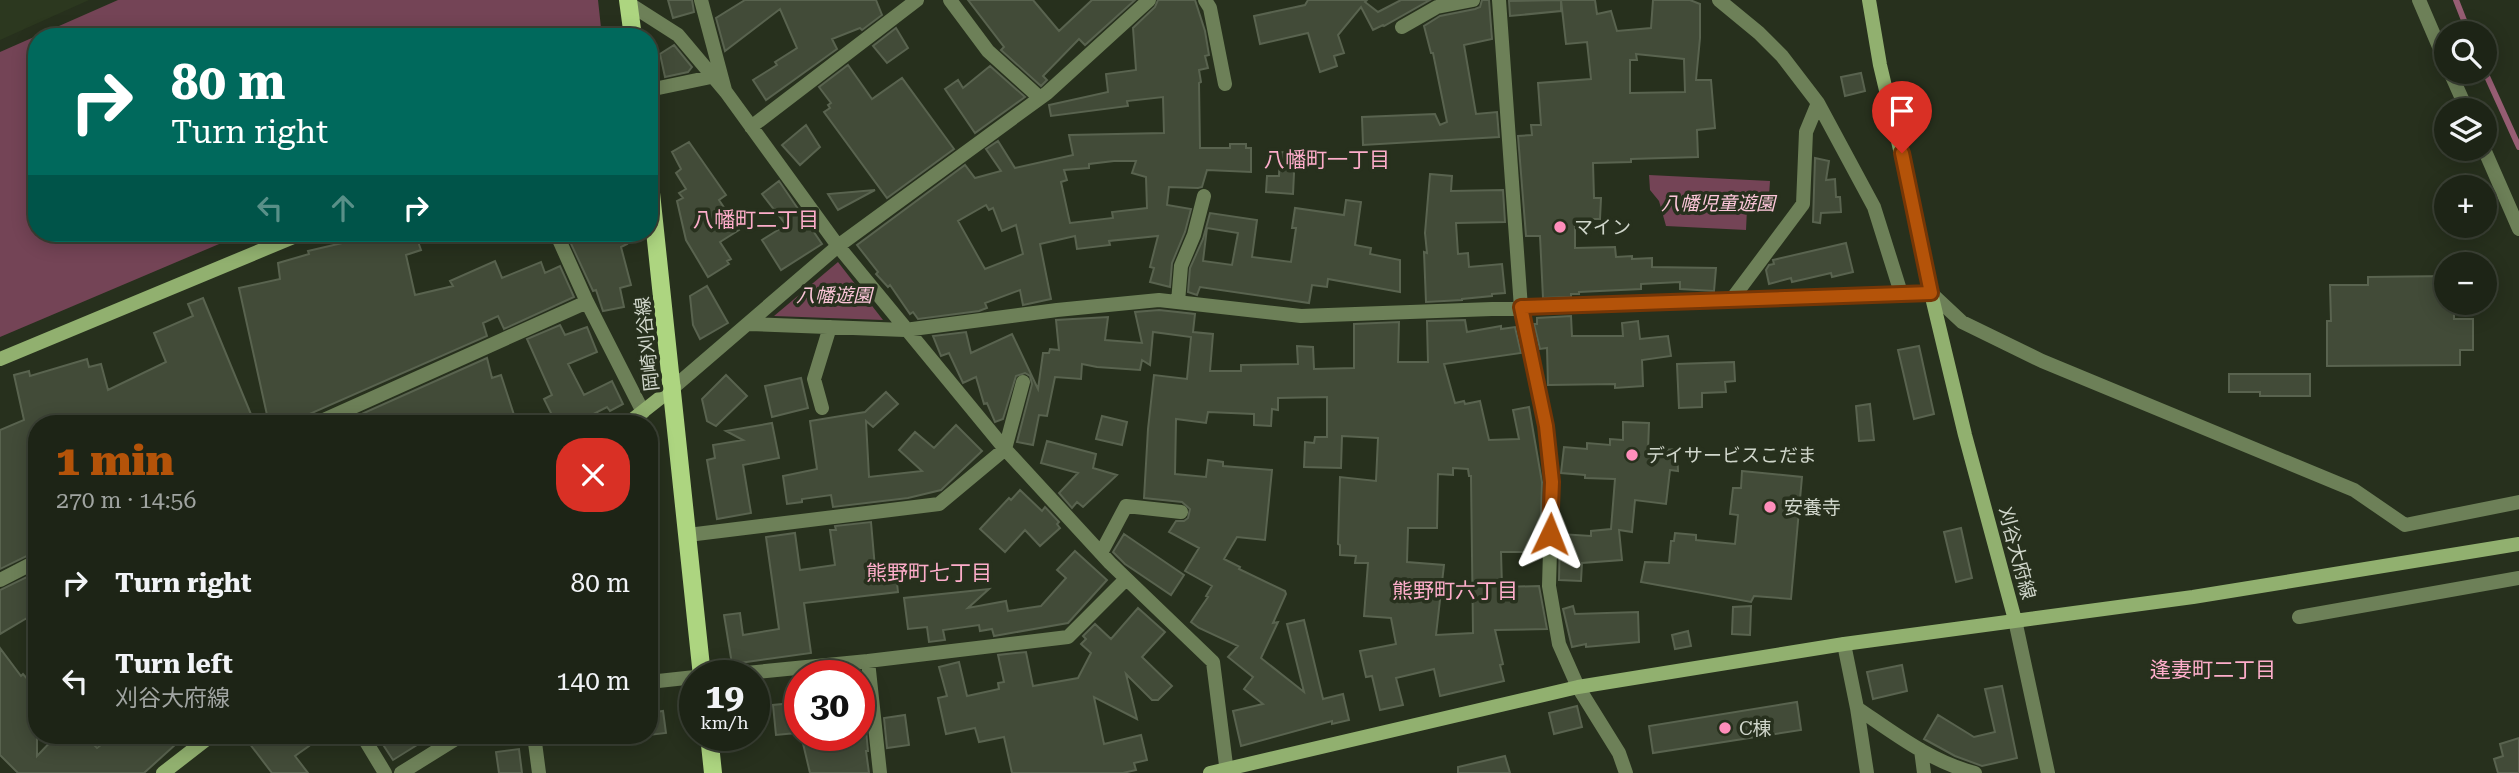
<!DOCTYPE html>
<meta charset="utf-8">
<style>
body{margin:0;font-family:"Roboto Serif","Noto Sans JP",serif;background:#252c1f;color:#f1f3f6;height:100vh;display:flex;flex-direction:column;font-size:26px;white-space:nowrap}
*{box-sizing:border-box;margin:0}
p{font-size:23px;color:#a0a4a1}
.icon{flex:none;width:38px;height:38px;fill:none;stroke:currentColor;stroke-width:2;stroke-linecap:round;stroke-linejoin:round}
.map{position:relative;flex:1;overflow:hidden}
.side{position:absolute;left:28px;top:415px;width:630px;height:329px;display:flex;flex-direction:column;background:#1d2416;border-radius:28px;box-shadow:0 4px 18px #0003,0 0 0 2px #3b4135}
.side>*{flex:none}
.banner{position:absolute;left:28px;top:28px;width:630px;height:214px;border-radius:28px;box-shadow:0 4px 18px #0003,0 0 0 2px #3b4135;background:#00695c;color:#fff;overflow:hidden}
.buttons{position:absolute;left:2434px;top:21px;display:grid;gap:14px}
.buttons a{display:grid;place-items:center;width:63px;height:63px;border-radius:50%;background:#1d2416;box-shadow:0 4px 18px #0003,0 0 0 2px #3b4135;font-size:35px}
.speed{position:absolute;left:679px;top:660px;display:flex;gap:14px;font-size:35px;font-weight:700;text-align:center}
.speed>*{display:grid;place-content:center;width:91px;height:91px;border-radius:50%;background:#1d2416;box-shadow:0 4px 18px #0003,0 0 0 2px #3b4135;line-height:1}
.speed small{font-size:18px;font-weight:400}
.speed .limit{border:10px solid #d22;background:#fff;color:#111}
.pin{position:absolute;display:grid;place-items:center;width:60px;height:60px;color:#fff;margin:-72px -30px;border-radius:50% 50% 50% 0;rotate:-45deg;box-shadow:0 0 7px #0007}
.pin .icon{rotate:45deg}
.me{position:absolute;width:77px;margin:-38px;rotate:2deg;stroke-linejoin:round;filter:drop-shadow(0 0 5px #0008)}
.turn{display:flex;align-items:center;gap:24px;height:147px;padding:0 28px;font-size:32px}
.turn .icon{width:91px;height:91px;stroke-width:2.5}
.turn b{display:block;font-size:49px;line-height:60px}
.lanes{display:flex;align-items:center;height:66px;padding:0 28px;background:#0003;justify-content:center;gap:35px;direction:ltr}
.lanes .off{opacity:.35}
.round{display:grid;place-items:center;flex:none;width:74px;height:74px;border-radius:28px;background:#252c1f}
.overview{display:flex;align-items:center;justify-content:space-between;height:119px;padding:0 28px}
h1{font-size:42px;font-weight:800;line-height:52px;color:#b45309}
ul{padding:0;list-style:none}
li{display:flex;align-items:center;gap:21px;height:98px;padding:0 28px}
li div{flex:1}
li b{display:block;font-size:26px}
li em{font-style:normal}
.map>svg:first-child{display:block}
</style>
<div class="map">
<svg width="2519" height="773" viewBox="0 0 2519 773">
<rect width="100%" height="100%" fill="#27301d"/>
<path fill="#2c381f" d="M0,0H89L0,40Z"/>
<path fill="#744456" d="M118,0H598L602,37H37V233H245L0,337V52Z
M1649,175L1770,181L1768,210L1747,209L1746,230L1666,226L1659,201L1650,190Z
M838,262L883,320L774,316Z"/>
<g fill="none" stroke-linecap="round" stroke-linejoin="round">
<path stroke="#985e74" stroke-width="6" d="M2456,0L2469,33
M2485,72L2519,147"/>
</g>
<path fill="#424b38" stroke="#59634f" stroke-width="2" fill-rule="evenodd" d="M668,0H692L694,12L673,18Z
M745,0H876L882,15L862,30L860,28L832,39L837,49L766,100L753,80L777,65L775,62L797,48L780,9L725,51L716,18Z
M968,0H1033L1059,31L1092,0H1135L1085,45L1079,39L1043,76L1047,80L1041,86L1001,50L1004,47Z
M1158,0H1195L1205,31L1209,55L1205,56L1208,68L1199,70L1201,82L1199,83L1200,148H1230V144H1246V148H1251V172L1207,170L1202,187L1198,188L1169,187L1167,205L1191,209L1185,232L1172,263L1170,287L1150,282L1154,268L1150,267L1158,236L1109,241L1110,245L1077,249L1075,236L1040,244L1051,299L1023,305L1020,290L985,303L987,308L979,311L918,319L913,312L910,314L890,285L888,287L876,274L878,272L857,245L965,165L975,178L1001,171L986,149L998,141L1015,168L1073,155L1069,135L1164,133L1163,97L1127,101L1128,106L1051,116L1049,105L1108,92L1106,74L1136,70L1133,28L1155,7ZM1114,161H1136L1132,173L1146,177L1147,208L1112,212L1113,218L1070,223L1061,182L1067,180L1064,170L1089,168V164ZM986,205L989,210L993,208L1002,231L1016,225L1023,254L985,269L958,221Z
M1308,0H1367L1365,2L1378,12L1401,0H1430L1384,26L1383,25L1373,30L1361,7L1338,35L1344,53L1334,56L1337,66L1320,72L1308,33L1260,44L1254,16L1305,5Z
M1482,0H1489L1492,39L1464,45L1476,114L1497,112L1499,137L1363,145L1362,117L1435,114L1440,125L1447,122L1433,53H1431L1424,26L1440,16L1475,9L1480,7Z
M1561,0V11L1510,16L1509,1Z
M1561,0H1595L1597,14L1611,11L1617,31L1651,28L1653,0H1690L1700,4V38L1696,80H1711L1715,128L1697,130L1698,157L1631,159V162L1593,163L1594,198H1601L1600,219H1575V248L1615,247L1616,257L1632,256V259L1652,258V267L1716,268L1714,291L1680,289V282L1641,284V289L1579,292V294H1571V297L1543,298L1540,236H1526L1518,136L1532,135L1531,125H1541L1538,83L1591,79L1587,42L1566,44ZM1636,54L1684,59L1685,92L1630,93V60H1637Z
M896,28L908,48L887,63L873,46Z
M674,45L692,67L688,72L665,77L660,54Z
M848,65L872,99L902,78L954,149L887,198L824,112L830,108L828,105L831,103L819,87Z
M990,66L1025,97L975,133L945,89L958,80L963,88Z
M1861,73L1865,91L1845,96L1841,77Z
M806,125L820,147L800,165L782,145Z
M689,142L726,195L719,200L739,230L720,242L731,259L727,261L729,264L708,277L686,240L677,201L683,198L679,193L686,189L676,173L681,169L672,152Z
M1280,152L1295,153L1293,194L1266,192L1267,176H1279Z
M1815,158L1829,161L1826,180L1835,179L1836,197H1840L1841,212L1821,213L1820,223L1813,222Z
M1430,174L1452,176L1451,191L1503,190L1505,222L1456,223L1458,254L1468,253L1469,267L1502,264L1505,293L1492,294V296L1462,299V300L1426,302L1424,252L1427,253L1425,233Z
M779,181L822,244L781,270L762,240L786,225L762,194Z
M875,190L838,210L828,194Z
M1346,200L1361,202L1355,245L1371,248L1370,254L1400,260V292L1328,279L1327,287L1312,285L1309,303L1200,287L1197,295L1188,292L1190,268L1203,239L1210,213L1257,220L1252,257L1291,262L1296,228H1292L1295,208L1344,215ZM1207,228L1238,233L1232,265L1203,261Z
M385,233H415L421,250L406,255L415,295L453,286L450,281L495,261L502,278L541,262L545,273L560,266L574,297L504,329L498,316L483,323L487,336L298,419L299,424H269L239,288L280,279L278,263L309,254L308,251Z
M566,233H579L582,239L594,233H621L627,244L621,247L631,285L620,288L624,307L603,311L596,290L593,291Z
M1846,243L1853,272L1832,277L1831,273L1792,282L1791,278L1769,284L1766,270L1769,265L1774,264L1773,260Z
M2446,276V303H2454V319H2473V350H2460V365L2327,366V321H2331L2330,285H2368V277Z
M707,286L728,323L700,339L693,325L690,296Z
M203,298L255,424H233L230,417L216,424H37V551L0,569V430L24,420L14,375L29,371L30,376L87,359L89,367L101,364L108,390L166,362L154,333L193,316L188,304Z
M1159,310L1195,314L1193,332L1213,334L1210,371H1241V365L1298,364L1297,346L1313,347L1314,369L1354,368V324L1399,322L1398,362H1428L1427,321L1465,320L1467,332L1501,326V329L1515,327L1521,353L1444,364L1455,403L1464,401L1465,404L1480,401L1489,440L1519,439L1513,410L1529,407L1542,482L1540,552H1501L1502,587L1539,586L1547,629L1495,630L1503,664L1500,665L1504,681L1440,696L1434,669L1396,678L1403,705L1380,710L1372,676L1366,677L1360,651L1396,644L1391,618L1364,616L1368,563H1355L1356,556L1340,555V545L1338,544L1340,477L1376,481L1378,438L1342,436L1341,468L1304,467L1305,442L1314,443L1315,437H1327V397L1278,398V410L1272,409L1271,426L1254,425V414L1208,412L1206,423L1176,419L1175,474L1206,477L1208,460L1223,462V466L1272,470L1265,540L1237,537L1224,559L1240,567L1239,569L1285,591L1286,594L1273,623L1278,622L1261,658L1304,692L1287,624L1304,620L1323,699L1343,694L1349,720L1332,724V721L1241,746L1233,711L1263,704L1244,689L1253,677L1228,657L1238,646L1199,628L1191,622L1208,597L1206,596L1212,586L1185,571L1199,548L1169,532L1176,521H1184L1188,518L1190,509L1182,502L1144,498L1148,429L1154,375L1187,379L1191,337L1153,332L1150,365L1142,360L1140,370L1097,367L1082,364L1081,379L1055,377L1047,416L1039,415L1033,445L1017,442L1032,384L1030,376L1025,373L1016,376L1003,419L995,422L987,403L984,404L976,377L963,383L949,353L941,356L933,336L966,332L971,353L1012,334L1038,389L1043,353H1049L1050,349L1059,350L1056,320L1108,317L1105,340L1142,343L1135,312ZM1453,468L1468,469L1469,476H1471L1473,633L1436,635L1444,565L1407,562L1408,528H1437L1438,474L1453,475Z
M1571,316L1572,336H1623L1622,323L1638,321L1640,339L1668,336L1671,356L1642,360L1643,386L1615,388V384L1548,385L1547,348L1540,349L1534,324H1537V318Z
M560,325L565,335L587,327L597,352L568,364L584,395L612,381L623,404L610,411L607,407L574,424H531L551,413L544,399L552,395L527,339Z
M1919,346L1934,414L1914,419L1898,350Z
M487,358L492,378L501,375L515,418L501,424H360L357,416Z
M1734,362L1735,381L1725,382L1726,392L1702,393V407L1679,408L1677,364Z
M2229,374H2310V396H2260V392H2229Z
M726,375L747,396L716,426L707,421L702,399Z
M801,378L808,408L772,417L765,386Z
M886,392L898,404L873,427L866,421L869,477L922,471L899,450L915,432L934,448L956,425L982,451L941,490L908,498L833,507L831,495L802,499V502L787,504L783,476L817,469L810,421L865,412Z
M1870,404L1874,440L1859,441L1856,406Z
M1102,416L1127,422L1122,445L1096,439Z
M1623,422L1649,423L1648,451L1677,449L1678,471L1670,470L1666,504L1635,500L1632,532L1619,530L1622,560L1582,563L1581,581L1559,580L1560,534L1591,536V531L1611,529L1615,479L1585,478V475L1561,473L1564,447L1587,449V443L1610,445V439L1623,440Z
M772,423L779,458L743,465L751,513L717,519L707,460L715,458L713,445L743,440L726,431Z
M1047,441L1096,454L1093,468L1117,475L1083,507L1077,502L1072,508L1059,493L1078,473L1041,463Z
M1742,471L1802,477L1791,599L1754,596L1751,602L1641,582L1645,562L1669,563L1671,541H1674L1675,533L1696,535V540L1735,544L1738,515L1730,514L1733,488H1741Z
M1020,490L1042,511L1045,507L1059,522L1057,524L1060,528L1040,546L1025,530L1005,552L980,529L1009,498L1011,500Z
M871,522L875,568L895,565L898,592L804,603L811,653L732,664L724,615L740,613L743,635L779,629L766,537L795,533L800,570L835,565L830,530H836L835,526Z
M1961,528L1972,578L1956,582L1944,532Z
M1124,534L1184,575L1171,595L1125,564L1113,552Z
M1075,551L1107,580L1068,623L994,636L992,629L980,631L979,625L943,630L945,640L929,642L927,627L908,629L904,598L989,589L968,608L1006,601L1008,611L1041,606L1066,578L1057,570Z
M37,572V631L27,618L0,634V590Z
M1573,606L1575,614L1638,612L1639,642L1586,647V644L1572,647L1563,609Z
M1751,606L1750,635L1732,634L1733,607Z
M1138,608L1165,632L1142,657L1172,686L1158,700H1152L1126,674L1137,719L1094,697L1104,744L1141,735L1147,760L1134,763L1136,770L1123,773H1012L1004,737L979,742L975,728L946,734L938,698L947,696L939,667L959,662L967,696L999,689L998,683L1004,682L998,655L1026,652L1033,686L1078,678L1091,653L1081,644L1086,639L1083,636L1095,624L1111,639Z
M1688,631L1691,646L1675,649L1672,635Z
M0,648L21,676L23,674L37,690V756L57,735H84L97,748L114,735H167L175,745L144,773H18L0,755Z
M1902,665L1907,691L1873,699L1867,672Z
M2002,686L2017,758L1982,766L1955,756L1924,739L1938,715L1974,737L1995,732L1985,689Z
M1797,702L1801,730L1653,753L1649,726Z
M792,703L796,733L776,735L773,705Z
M1577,706L1582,727L1554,734L1549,713Z
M663,711L666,733L649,735V713Z
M905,715L909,745L887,748L884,718Z
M865,720L868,751H866L869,773H810L801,735H859V721Z
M243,735H301L309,746L295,756L308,773H272Z
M389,735H433L393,760L380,740Z
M2519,738V773H2498L2494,759L2503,756L2500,744Z
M519,749L522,773H499L496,752Z
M1505,756L1510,773H1458V767Z"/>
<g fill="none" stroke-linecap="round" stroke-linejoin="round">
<path stroke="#6d8058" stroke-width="14" d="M701,0L725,90
M950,0L988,51L1040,98
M1205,0L1210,8L1225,84
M1499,0L1521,308L1546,426L1552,482L1549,586L1559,644L1578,687L1619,753L1626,773
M1719,0L1759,33L1782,56L1818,103L1874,207L1901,293
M2419,0L2446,63
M628,3L678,35L726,92L838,246L1047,93L1149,0
M1402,27L1437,7L1473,0
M2450,72L2467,110
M649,90L711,77
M751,127L917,0
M2484,149L2519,229
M556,233L587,302L643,412
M1732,299L1803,204L1806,132L1818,103
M1178,302L1181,266L1194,235L1204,196
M749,324L905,330L1057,310L1159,300L1301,316L1931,293L1962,322L2042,361L2354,490L2405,525L2519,502
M674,387L838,246L1005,449L1110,563L1213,662L1227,773
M822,408L814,379L830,327
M315,424L587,302
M688,535L939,504L1005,449L1023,382
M1101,553L1126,506L1181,512
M0,580L37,561
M2299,617L2519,578
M2015,620L2048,773
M1844,644L1857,708C1894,733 1931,762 1975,773
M868,661L880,773
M715,676L868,661L1068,637L1126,579
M649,682L695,677
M1857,708L1867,773
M362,735L385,773
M534,735L539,773
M1921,750L1924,773
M401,773L462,735"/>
<path stroke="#91b06f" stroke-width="14" d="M1869,0L1880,65L1915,213L1931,293L1965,435L2015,620
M0,359L303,233
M627,424L674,387
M163,773L212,735
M1210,773L1578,687L1844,644L2193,597L2519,544"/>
<path stroke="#add580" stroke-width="18" d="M628,0L633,37
M649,174L702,676
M709,735L713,773"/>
</g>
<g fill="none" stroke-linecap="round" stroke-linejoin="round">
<defs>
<path id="route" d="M1550,534L1552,482L1546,426L1521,307L1931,293L1902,153"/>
</defs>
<use href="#route" stroke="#753606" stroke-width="18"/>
<use href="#route" stroke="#b45309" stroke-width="12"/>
</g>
<g fill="#ff8ebb" stroke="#27301d" stroke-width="2.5">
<circle cx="1560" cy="227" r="7"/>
<circle cx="1632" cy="455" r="7"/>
<circle cx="1770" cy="507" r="7"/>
<circle cx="1725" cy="728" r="7"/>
</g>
<g text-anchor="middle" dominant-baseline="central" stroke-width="7" stroke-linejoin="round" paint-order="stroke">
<g font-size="19" font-style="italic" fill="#fcc6d9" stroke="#27301d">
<text x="1718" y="203">八幡児童遊園</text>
<text x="834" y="295">八幡遊園</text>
</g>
<g font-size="19" fill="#d0d6cb" stroke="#27301d" text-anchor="start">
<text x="1574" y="227">マイン</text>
<text x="1646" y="455">デイサービスこだま</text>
<text x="1784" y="507">安養寺</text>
<text x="1739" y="728">C棟</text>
</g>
<g font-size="19" fill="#d0d6cb" stroke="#27301d">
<text transform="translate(647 344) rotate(-96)">岡崎刈谷線</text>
<text transform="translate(2017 553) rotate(75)">刈谷大府線</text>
</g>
<g font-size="21" fill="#fdadca" stroke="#27301d">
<text x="1327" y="160">八幡町一丁目</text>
<text x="756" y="220">八幡町二丁目</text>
<text x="929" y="573">熊野町七丁目</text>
<text x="1455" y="591">熊野町六丁目</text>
<text x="2213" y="670">逢妻町二丁目</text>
</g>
</g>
</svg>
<div class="buttons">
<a><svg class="icon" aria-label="search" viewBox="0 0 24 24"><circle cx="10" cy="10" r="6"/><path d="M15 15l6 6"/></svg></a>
<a><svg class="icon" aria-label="layers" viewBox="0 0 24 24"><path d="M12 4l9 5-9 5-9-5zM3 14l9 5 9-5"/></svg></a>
<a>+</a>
<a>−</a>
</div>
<div class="speed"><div>19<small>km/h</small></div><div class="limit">30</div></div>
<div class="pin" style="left:1902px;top:153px;background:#d93025"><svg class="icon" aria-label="arrive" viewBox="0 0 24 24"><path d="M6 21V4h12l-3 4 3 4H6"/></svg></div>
<svg class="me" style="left:1550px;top:534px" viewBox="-20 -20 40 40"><path d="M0-17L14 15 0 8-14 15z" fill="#b45309" stroke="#fff" stroke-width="4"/></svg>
<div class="banner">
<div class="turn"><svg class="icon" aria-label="right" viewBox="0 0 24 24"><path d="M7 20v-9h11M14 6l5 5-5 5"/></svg><div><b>80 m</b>Turn right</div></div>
<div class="lanes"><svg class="icon off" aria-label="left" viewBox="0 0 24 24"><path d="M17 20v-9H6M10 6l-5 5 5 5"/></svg><svg class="icon off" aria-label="ahead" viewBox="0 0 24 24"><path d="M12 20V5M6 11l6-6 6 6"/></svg><svg class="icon" aria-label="right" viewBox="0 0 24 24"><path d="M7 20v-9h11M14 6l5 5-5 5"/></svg></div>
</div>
<section class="side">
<div class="overview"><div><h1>1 min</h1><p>270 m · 14:56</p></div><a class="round" style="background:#d93025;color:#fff"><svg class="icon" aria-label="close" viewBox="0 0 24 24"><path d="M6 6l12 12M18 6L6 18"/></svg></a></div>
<ul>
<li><svg class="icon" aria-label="right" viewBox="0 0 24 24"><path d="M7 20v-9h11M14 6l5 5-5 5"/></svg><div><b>Turn right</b></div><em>80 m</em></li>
<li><svg class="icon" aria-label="left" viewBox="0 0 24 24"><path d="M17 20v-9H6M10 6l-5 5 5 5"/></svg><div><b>Turn left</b><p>刈谷大府線</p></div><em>140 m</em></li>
</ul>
</section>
</div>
